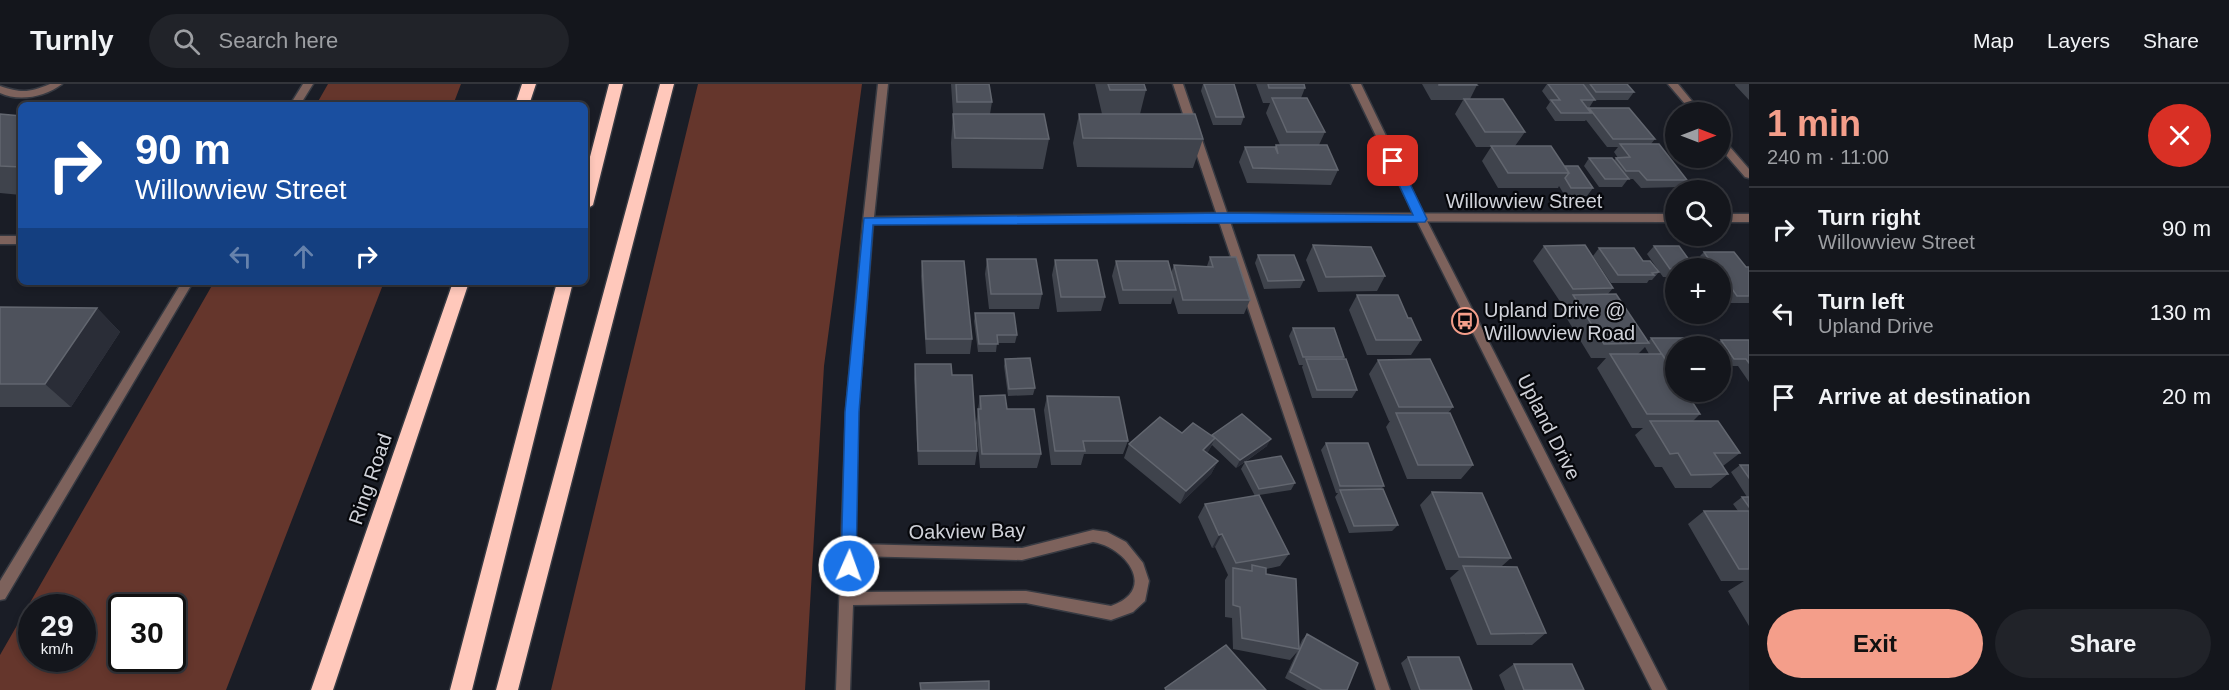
<!DOCTYPE html>
<meta charset="utf-8">
<style>
body{margin:0;font-family:Arial,sans-serif;background:#212329;color:#f1f3f6;height:100vh;display:flex;flex-direction:column;font-size:22px;white-space:nowrap}
*{box-sizing:border-box;margin:0}
p{font-size:20px;color:#9d9fa3}
.icon{flex:none;width:33px;height:33px;fill:none;stroke:currentColor;stroke-width:2;stroke-linecap:round;stroke-linejoin:round}
.map{position:relative;flex:1;overflow:hidden}
.side{display:flex;flex-direction:column;background:#14161c;width:480px}
.side>*{flex:none}
.hud{position:absolute;left:18px;top:18px;width:570px;height:183px;border-radius:9px;box-shadow:0 3px 9px #0003,0 0 0 2px #33353b;background:#1a4fa0;color:#fff;overflow:hidden}
.needle{width:39px;rotate:90deg}
.controls{position:absolute;left:1665px;top:18px;display:grid;gap:12px}
.controls a{display:grid;place-items:center;width:66px;height:66px;border-radius:50%;background:#14161c;box-shadow:0 3px 9px #0003,0 0 0 2px #33353b;font-size:30px}
.speed{position:absolute;left:18px;top:510px;display:flex;gap:12px;font-size:30px;font-weight:700;text-align:center}
.speed>*{display:grid;place-content:center;width:78px;height:78px;border-radius:50%;background:#14161c;box-shadow:0 3px 9px #0003,0 0 0 2px #33353b;line-height:1}
.speed small{font-size:15px;font-weight:400}
.speed .limit{border:3px solid #111;border-radius:9px;background:#fff;color:#111}
.pin{position:absolute;display:grid;place-items:center;width:51px;height:51px;color:#fff;margin:-26px;border-radius:12px;box-shadow:0 3px 9px #0006}
.me{position:absolute;width:66px;margin:-33px;rotate:2deg;stroke-linejoin:round;filter:drop-shadow(0 0 4px #0008)}
.turn{display:flex;align-items:center;gap:21px;height:126px;padding:0 18px;font-size:27px}
.turn .icon{width:78px;height:78px;stroke-width:2.5}
.turn b{display:block;font-size:42px;line-height:51px}
.lanes{display:flex;align-items:center;height:57px;padding:0 18px;background:#0003;justify-content:center;gap:30px;direction:ltr}
.lanes .off{opacity:.35}
.round{display:grid;place-items:center;flex:none;width:63px;height:63px;border-radius:32px;background:#212329}
.overview{display:flex;align-items:center;justify-content:space-between;height:102px;padding:0 18px}
h1{font-size:36px;font-weight:600;line-height:45px;color:#f49e8a}
.primary-button{display:flex;gap:12px;margin-top:auto;padding:12px 18px}
.primary-button a{flex:1;height:69px;border-radius:36px;background:#f49e8a;color:#111;font-size:24px;font-weight:600;line-height:69px;text-align:center}
.primary-button a+a{background:#212329;color:#f1f3f6}
ul{padding:0;list-style:none}
li{display:flex;align-items:center;gap:18px;height:84px;padding:0 18px;border-top:2px solid #33353b}
li div{flex:1}
li b{display:block;font-size:22px}
li em{font-style:normal}
header{display:flex;align-items:center;gap:36px;box-sizing:border-box;height:84px;padding:0 30px;background:#14161c;border-bottom:2px solid #33353b}
header strong{font-size:28px}
nav{display:flex;gap:33px;margin-inline-start:auto;font-size:21px}
.search{width:420px;height:54px;background:#212329;display:flex;align-items:center;gap:15px;box-sizing:border-box;padding:0 21px;border-radius:33px;color:#9d9fa3;font-size:22px}
main{display:flex;flex:1;min-height:0}
.map>svg:first-child{display:block}
</style>
<header>
<strong>Turnly</strong>
<div class="search"><svg class="icon" aria-label="search" viewBox="0 0 24 24"><circle cx="10" cy="10" r="6"/><path d="M15 15l6 6"/></svg>Search here</div>
<nav><a>Map</a><a>Layers</a><a>Share</a></nav>
</header>
<main>
<div class="map">
<svg width="1749" height="606" viewBox="0 0 1749 606">
<rect width="100%" height="100%" fill="#1a1d26"/>
<path fill="#65362c" fill-rule="evenodd" d="M328,0H461L453,21H316Z
M698,0H862L824,282L805,606H551Z
M214,198H384L226,606H0V571ZM32,524H82V574H32ZM122,524H172V574H122Z"/>
<g fill="none" stroke-linecap="round" stroke-linejoin="round">
<defs>
<path id="service" d="M303,0H313L300,21H290Z
M1173,0H1183L1390,606H1376Z
M0,152H21V160H0Z
M182,198H193L5,515L0,516V497Z"/>
<path id="minor" d="M50,0H62C45,13 19,18 0,9V2C21,9 29,9 50,0Z
M878,0H888L874,133L1223,129L1676,130V138L1223,137L873,140L858,328L854,460L1022,464L1093,446L1107,448L1126,458L1143,479L1149,497L1145,517L1133,528L1111,536L1026,519L853,521L850,606H836L846,328L863,137ZM1093,458C1126,463 1158,506 1111,522L1026,507L853,508L854,472L1022,476Z
M1668,0H1678L1701,28H1692Z
M1720,54L1723,55L1749,85V94L1745,93L1720,64Z
M1720,130H1749V138H1720Z"/>
<path id="tertiary" d="M1351,0H1361L1426,135L1667,606H1652L1416,135Z"/>
<path id="motorway" d="M522,0H536L529,21H515Z
M609,0H623L593,121L585,126V92Z
M660,0H674L518,606H496Z
M453,198H469L333,606H311Z
M557,198H573L472,606H450Z"/>
</defs>
<use href="#service" stroke="#373a42" stroke-width="3"/>
<use href="#minor" stroke="#373a42" stroke-width="3"/>
<use href="#tertiary" stroke="#373a42" stroke-width="3"/>
<use href="#motorway" stroke="#373a42" stroke-width="3"/>
<use href="#service" fill="#7d625c" fill-rule="evenodd"/>
<use href="#minor" fill="#7d625c" fill-rule="evenodd"/>
<use href="#tertiary" fill="#7d625c" fill-rule="evenodd"/>
<use href="#motorway" fill="#ffc8bb" fill-rule="evenodd"/>
</g>
<path fill="#3f434c" fill-rule="evenodd" d="M951,0H989L992,18L990,30L1049,55L1043,85L952,84L951,59L953,30Z
M1095,0H1144L1146,6L1140,30L1203,55L1193,84L1077,83L1073,59L1079,30H1102Z
M1203,0H1234L1244,33L1241,41H1213L1201,7Z
M1256,0H1304L1305,4L1301,14L1325,48L1319,61L1338,86L1331,101L1247,99L1239,78L1245,63H1275L1276,61H1280L1266,29L1270,19H1263Z
M1422,0H1476L1477,1L1470,15L1525,48L1515,62L1565,82L1593,104L1587,112H1565L1559,102L1558,104H1498L1482,77L1491,63H1476L1455,30L1463,16H1431Z
M1547,0H1627L1634,8L1628,16H1594L1589,24H1587L1588,26L1589,24L1655,55L1651,60L1687,96L1680,103L1641,104L1633,95H1628L1622,103H1599L1584,82L1589,74L1614,76L1616,74H1618L1614,68L1618,63H1607L1586,36L1585,37H1555L1546,24L1550,18L1542,7Z
M1735,0H1749V16L1735,1Z
M0,30L21,32V111L0,109Z
M1313,161L1385,192L1377,207L1318,208L1306,176Z
M1544,162L1613,204L1608,210L1648,258L1651,254L1676,262V282H1670L1700,330L1693,337L1740,369L1723,382L1728,390L1711,404H1675L1662,383H1655L1635,351L1643,344H1632L1597,284L1606,274H1591L1561,225L1566,219H1561L1533,177ZM1645,263L1649,270H1638Z
M1654,162L1676,184V193H1663L1647,170Z
M1599,164L1659,188L1652,196H1649L1647,199H1611L1593,172Z
M1704,168L1746,183H1749V219H1729L1720,207V184H1696L1700,180L1696,176Z
M1258,171L1304,196L1300,204L1264,205L1255,179Z
M1210,173L1250,216L1244,230H1178L1173,213L1171,220H1119L1112,192L1116,177L1171,189L1174,181L1207,182Z
M987,175L1042,210L1039,225H989L985,190Z
M1055,176L1105,213L1101,227L1057,228L1052,191Z
M922,177L972,255L970,270H926L921,192Z
M1357,211L1408,234L1421,256L1411,271H1367L1349,226Z
M0,223L97,224L120,248L71,323H0Z
M975,229L1017,251L1015,259H997L996,268H978L974,237Z
M1293,244L1344,273L1343,275L1357,306L1352,314H1312L1302,283L1303,281H1299L1289,252Z
M1721,256H1749V298L1738,282H1726L1720,274V262H1714Z
M1005,275L1035,304L1033,311L1008,312L1004,282Z
M1378,276L1453,323L1448,329L1473,381L1461,395H1407L1386,343L1390,337H1389L1369,290Z
M915,280L952,291L977,367L975,381H918L914,295Z
M980,312L1007,325L1041,370L1037,384H980L976,339Z
M1047,312L1128,357L1123,370H1084L1081,381H1051L1044,326Z
M1182,349L1212,352V351L1267,362L1245,378L1295,399L1291,406L1259,411L1289,470L1280,482L1266,485V490L1299,563L1302,556L1307,550L1347,606H1307L1285,594L1297,568L1290,576L1233,565L1232,534L1225,533V496L1228,491L1215,463L1212,464L1198,433L1205,420L1255,412L1241,385L1245,378L1236,384L1212,361L1207,369L1218,377L1211,390L1180,420L1124,374L1129,360Z
M1326,359L1384,402L1381,405L1398,441L1392,447L1349,449L1335,413L1338,409H1336L1321,366Z
M1740,381H1749V542L1728,507L1744,497H1721L1688,440L1704,427H1738L1733,420L1742,413H1747L1731,388Z
M1432,408L1511,474L1502,482L1546,549L1532,561H1477L1450,494L1459,486H1446L1420,421Z
M1408,573L1472,606H1411L1401,579Z
M1514,580L1584,606H1505L1499,591Z"/>
<path fill="#2a2d37" d="M97,224L120,248L71,323L45,300Z
M1215,354L1208,368L1197,380L1203,366Z
M1271,355L1267,362L1236,384L1240,376Z
M1218,377L1211,390L1180,420L1186,407Z
M1222,450L1215,463L1212,464L1219,451Z"/>
<path fill="#4e525c" stroke="#62666f" stroke-width="1.5" d="M956,0H989L992,18H957Z
M1108,0H1144L1146,6H1110Z
M1204,0H1234L1244,33H1216Z
M1268,0H1304L1305,4H1269Z
M1439,0H1476L1477,1H1439Z
M1548,0H1583L1595,16H1581L1591,29H1561L1551,16H1560Z
M1590,0H1627L1634,8H1596Z
M1272,14H1307L1325,48H1287Z
M1464,15H1503L1525,48H1485Z
M1589,24H1629L1655,55H1613Z
M0,30L21,32V83L0,82Z
M953,30H1044L1049,55L955,54Z
M1079,30H1195L1203,55L1083,54Z
M1620,60H1659L1687,96H1647L1639,87H1626L1616,74L1630,73Z
M1276,61H1327L1338,86L1253,84L1245,63H1275L1278,70Z
M1491,62H1551L1569,89H1508Z
M1589,74H1612L1629,95H1605Z
M1565,82H1578L1593,104H1571L1565,94L1569,89Z
M1313,161L1371,163L1385,192L1326,193Z
M1585,161L1613,204L1573,205L1544,162Z
M1654,162H1679L1695,184L1670,185Z
M1599,164H1634L1643,177H1650L1659,188L1652,189L1654,191H1618Z
M1704,168H1734L1746,183H1749V212H1737L1728,199H1720V184H1704L1700,180H1712Z
M1258,171H1294L1304,196L1268,197Z
M1210,173H1236L1250,216H1183L1174,181L1213,183Z
M987,175H1036L1042,210H991Z
M1055,176H1097L1105,213H1061Z
M922,177H964L972,255H926Z
M1116,177H1168L1176,206H1123Z
M1616,210L1649,259L1604,260L1573,211Z
M1357,211H1398L1408,234H1411L1421,256H1376Z
M0,223L97,224L45,300H0Z
M975,229H1014L1017,251H997L998,260H979Z
M1293,244H1334L1344,273H1303Z
M1651,254H1688L1694,262H1676V275H1665Z
M1721,256H1749V279L1746,275H1734Z
M1610,270H1662L1676,291V308H1686L1700,330H1647Z
M1030,274L1035,304L1009,305L1005,275Z
M1306,275H1346L1357,306H1317Z
M1430,275L1453,323H1399L1378,276Z
M915,280H951L952,291H972L977,367H918Z
M1005,311L1007,325H1034L1041,370H982L978,325H981L980,312Z
M1047,312L1119,313L1128,357H1083L1085,367H1055Z
M1396,329H1450L1473,381H1418Z
M1242,330L1271,355L1240,376L1212,351Z
M1160,333L1182,349L1193,339L1215,354L1203,366L1218,377L1186,407L1129,360Z
M1650,337H1718L1740,369H1714L1728,390L1691,391L1678,369L1670,370Z
M1326,359H1368L1384,402H1340Z
M1281,372L1295,399L1259,405L1245,378Z
M1740,381H1749V394Z
M1383,405L1398,441L1354,442L1340,406Z
M1432,408L1482,409L1511,474L1459,473Z
M1259,411L1289,470L1236,479L1222,450L1219,451L1205,420Z
M1742,413H1749V423Z
M1704,427H1749V485H1739Z
M1252,481L1266,484V490L1296,495L1299,565L1242,554L1240,523L1233,521V484L1252,487Z
M1463,482L1517,483L1546,549L1491,550Z
M1307,550L1358,579L1347,606H1322L1290,588Z
M1226,561L1266,606H1166L1165,604Z
M1408,573H1459L1472,606H1420Z
M1514,580H1572L1584,606H1524Z
M989,597V606H921L920,599Z"/>
<path fill="#1a73e8" stroke="#114b97" stroke-width="1.5" d="M1393,73L1399,77L1427,135L1425,138L873,141L859,328L856,482L854,487L849,489L843,487L841,482L845,328L864,134L1223,129L1413,131L1388,77Z"/>
<defs>
<symbol id="bus-ring" viewBox="-11 -11 22 22"><circle r="9.5" fill="#06070b" stroke="#f49e8a" stroke-width="1.5"/><path d="M-5-6H5V4H4V6H2V4H-2V6H-4V4H-5ZM-3.5-4V0h7V-4ZM-3.5 1.2v1.5H-2V1.2ZM2 1.2v1.5H3.5V1.2Z" fill="#f49e8a"/></symbol>
</defs>
<g fill-rule="evenodd">
<use href="#bus-ring" x="1450" y="222" width="30" height="30"/>
</g>
<g text-anchor="middle" dominant-baseline="central" stroke-width="4.5" stroke-linejoin="round" paint-order="stroke">
<g font-size="20" fill="#cfd1d8" stroke="#06070b">
<text x="1524" y="117">Willowview Street</text>
<text transform="translate(1549 343) rotate(63)">Upland Drive</text>
<text transform="translate(370 395) rotate(-71)">Ring Road</text>
<text transform="translate(967 447) rotate(-1)">Oakview Bay</text>
</g>
<g font-size="20" fill="#cfd1d8" stroke="#06070b" text-anchor="start">
<text x="1484" y="226">Upland Drive @<tspan x="1484" dy="23">Willowview Road</tspan></text>
</g>
</g>
</svg>
<div class="controls">
<a><svg class="needle" viewBox="-14 -14 28 28"><path d="M0-13l5 13h-10z" fill="#e53935"/><path d="M0 13l5-13h-10z" fill="#9d9fa3"/></svg></a>
<a><svg class="icon" aria-label="search" viewBox="0 0 24 24"><circle cx="10" cy="10" r="6"/><path d="M15 15l6 6"/></svg></a>
<a>+</a>
<a>−</a>
</div>
<div class="speed"><div>29<small>km/h</small></div><div class="limit">30</div></div>
<div class="pin" style="left:1393px;top:77px;background:#d93025"><svg class="icon" aria-label="arrive" viewBox="0 0 24 24"><path d="M6 21V4h12l-3 4 3 4H6"/></svg></div>
<svg class="me" style="left:849px;top:482px" viewBox="-20 -20 40 40"><circle r="17" fill="#1a73e8" stroke="#fff" stroke-width="3"/><path d="M0-11L8 9 0 5-8 9z" fill="#fff"/></svg>
<div class="hud">
<div class="turn"><svg class="icon" aria-label="right" viewBox="0 0 24 24"><path d="M7 20v-9h11M14 6l5 5-5 5"/></svg><div><b>90 m</b>Willowview Street</div></div>
<div class="lanes"><svg class="icon off" aria-label="left" viewBox="0 0 24 24"><path d="M17 20v-9H6M10 6l-5 5 5 5"/></svg><svg class="icon off" aria-label="ahead" viewBox="0 0 24 24"><path d="M12 20V5M6 11l6-6 6 6"/></svg><svg class="icon" aria-label="right" viewBox="0 0 24 24"><path d="M7 20v-9h11M14 6l5 5-5 5"/></svg></div>
</div>
</div>
<section class="side">
<div class="overview"><div><h1>1 min</h1><p>240 m · 11:00</p></div><a class="round" style="background:#d93025;color:#fff"><svg class="icon" aria-label="close" viewBox="0 0 24 24"><path d="M6 6l12 12M18 6L6 18"/></svg></a></div>
<ul>
<li><svg class="icon" aria-label="right" viewBox="0 0 24 24"><path d="M7 20v-9h11M14 6l5 5-5 5"/></svg><div><b>Turn right</b><p>Willowview Street</p></div><em>90 m</em></li>
<li><svg class="icon" aria-label="left" viewBox="0 0 24 24"><path d="M17 20v-9H6M10 6l-5 5 5 5"/></svg><div><b>Turn left</b><p>Upland Drive</p></div><em>130 m</em></li>
<li><svg class="icon" aria-label="arrive" viewBox="0 0 24 24"><path d="M6 21V4h12l-3 4 3 4H6"/></svg><div><b>Arrive at destination</b></div><em>20 m</em></li>
</ul>
<div class="primary-button"><a>Exit</a><a>Share</a></div>
</section>
</main>
